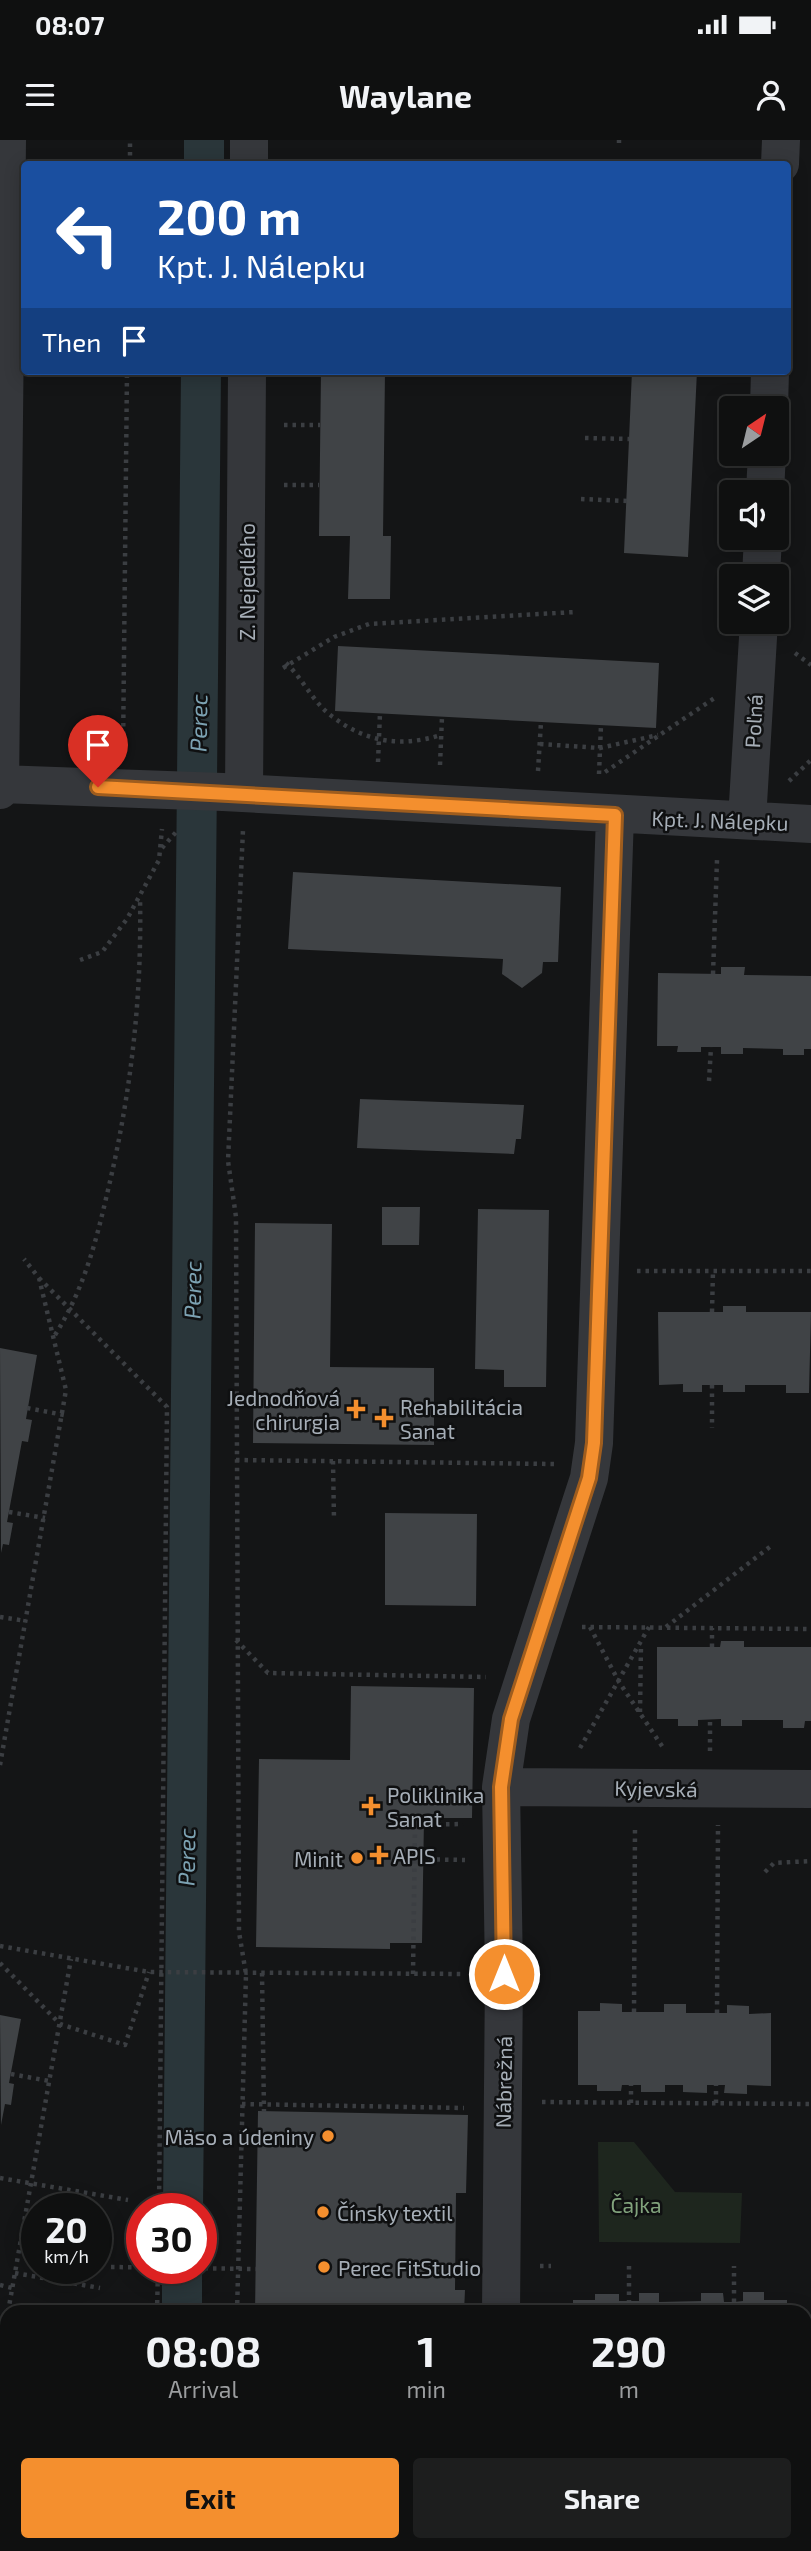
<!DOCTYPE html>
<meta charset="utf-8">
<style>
body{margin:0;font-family:"Exo 2",sans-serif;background:#1d1e1e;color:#f1f3f6;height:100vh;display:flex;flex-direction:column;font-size:26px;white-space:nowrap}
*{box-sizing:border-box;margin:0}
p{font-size:23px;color:#9b9d9f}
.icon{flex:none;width:38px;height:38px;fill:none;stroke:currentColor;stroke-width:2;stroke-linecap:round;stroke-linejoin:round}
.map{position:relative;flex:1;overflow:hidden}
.sheet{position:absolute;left:0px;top:2165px;width:812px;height:247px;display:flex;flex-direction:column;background:#0f1010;border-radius:21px 21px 0 0;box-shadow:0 4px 18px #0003,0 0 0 2px #2f3030}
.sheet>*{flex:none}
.guide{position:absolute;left:21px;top:21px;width:770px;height:214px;border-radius:7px;box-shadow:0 4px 18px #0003,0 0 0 2px #2f3030;background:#1a4fa0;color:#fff;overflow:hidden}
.needle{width:46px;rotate:35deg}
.controls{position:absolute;left:719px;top:256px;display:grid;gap:14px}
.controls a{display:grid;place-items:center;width:70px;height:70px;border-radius:7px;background:#0f1010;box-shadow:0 4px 18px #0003,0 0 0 2px #2f3030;font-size:35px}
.speed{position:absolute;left:21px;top:2053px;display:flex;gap:14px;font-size:35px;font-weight:700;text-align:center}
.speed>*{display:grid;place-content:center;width:91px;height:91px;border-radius:50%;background:#0f1010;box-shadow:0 4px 18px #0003,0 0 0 2px #2f3030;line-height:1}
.speed small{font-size:18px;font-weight:400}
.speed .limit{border:10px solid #d22;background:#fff;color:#111}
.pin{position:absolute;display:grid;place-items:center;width:60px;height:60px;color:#fff;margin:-72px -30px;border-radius:50% 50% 50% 0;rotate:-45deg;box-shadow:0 0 7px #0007}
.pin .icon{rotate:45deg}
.me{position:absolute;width:77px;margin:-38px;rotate:0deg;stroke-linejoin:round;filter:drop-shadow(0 0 5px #0008)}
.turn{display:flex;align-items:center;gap:24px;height:147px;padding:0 21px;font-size:32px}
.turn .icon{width:91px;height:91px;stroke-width:2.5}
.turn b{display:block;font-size:49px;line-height:60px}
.then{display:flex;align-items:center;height:66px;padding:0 21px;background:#0003;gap:14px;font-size:26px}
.eta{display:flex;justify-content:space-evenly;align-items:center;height:119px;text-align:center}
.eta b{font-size:42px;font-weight:700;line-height:49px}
.action{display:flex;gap:14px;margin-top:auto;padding:14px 21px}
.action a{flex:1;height:80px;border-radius:7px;background:#f48f2e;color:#111;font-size:28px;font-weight:700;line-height:80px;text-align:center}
.action a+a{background:#1d1e1e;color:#f1f3f6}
.status{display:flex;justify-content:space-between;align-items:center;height:49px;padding:0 35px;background:#0f1010;direction:ltr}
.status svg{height:19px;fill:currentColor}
header{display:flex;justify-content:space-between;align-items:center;height:91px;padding:0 21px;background:#0f1010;font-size:32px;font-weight:700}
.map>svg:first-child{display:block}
</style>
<div class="status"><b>08:07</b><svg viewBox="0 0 49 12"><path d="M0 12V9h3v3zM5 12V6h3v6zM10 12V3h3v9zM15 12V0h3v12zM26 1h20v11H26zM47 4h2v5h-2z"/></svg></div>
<header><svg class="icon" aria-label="menu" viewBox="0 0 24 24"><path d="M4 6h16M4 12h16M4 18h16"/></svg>Waylane<svg class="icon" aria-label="person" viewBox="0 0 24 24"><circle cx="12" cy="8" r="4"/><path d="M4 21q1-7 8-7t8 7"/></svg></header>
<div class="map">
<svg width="811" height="2411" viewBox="0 0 811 2411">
<rect width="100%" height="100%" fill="#141516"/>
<path fill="#1e261e" d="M598,2002H634L675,2052L742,2053L740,2103L599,2102Z"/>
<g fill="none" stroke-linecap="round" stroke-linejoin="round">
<path stroke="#2a363a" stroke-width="40" d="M204,24V0
M183,2068L201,231
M182,2172V2128
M181,2411V2404"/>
</g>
<path fill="#404346" d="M321,231H385L383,396H391L390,459H348L350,396H319Z
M632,231H697L688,417L624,413Z
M338,506L659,523L656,588L335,571Z
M293,732L561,747L558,822H543L542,833L522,848L502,834L503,819L288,809Z
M721,827H745L744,835L811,836V909H804V915H783V909L743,908V914H721V907H701V912H677L678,906H657L658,833L721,834Z
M360,959L524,965L521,999H516L514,1014L357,1008Z
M382,1067H420L419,1105H382Z
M478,1069L549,1070L546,1247H504V1230L475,1229Z
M255,1083L332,1084L330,1227L434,1228V1305L253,1303Z
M723,1166H746V1172H811L809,1253H786V1245H745V1252H723V1245H702V1252H683V1244L659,1245L658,1172H723Z
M0,1208L37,1215L26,1279L32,1280L28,1302L22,1301L7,1382L13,1383L9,1405L3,1404L1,1413Z
M385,1373L477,1374L476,1466L385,1465Z
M721,1501H744V1507H811V1581H805L804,1588H783V1580H742V1586H721V1579L698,1580V1586H678V1579H657V1507H720Z
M351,1546L474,1548L472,1678H424L422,1803H390V1809L256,1807L259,1619L350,1620Z
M600,1863L622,1864V1872H664V1864H686V1873H727V1865L749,1866V1874L771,1873V1946L747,1945V1954L724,1953L725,1945H707V1953L683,1952V1945H665V1952H641V1945H622L621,1951H597V1945H578V1871H600Z
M0,1875L21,1879L9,1943L14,1944L11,1965L5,1964L1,1985Z
M258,1971L468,1975L466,2053H456L455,2150H465L464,2172H255Z
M743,2152H764V2160H787V2172H573V2160H595V2154H619V2161H639V2153H659V2162L701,2161V2153H723L724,2162H734L743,2161Z"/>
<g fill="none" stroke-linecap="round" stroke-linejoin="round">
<path stroke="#3b3e42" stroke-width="4.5" stroke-dasharray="3.5 5" stroke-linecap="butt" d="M619,3V0
M130,24V0
M284,285H320
M585,298L629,299
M284,345H319
M581,359L627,361
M795,513L811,525
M286,523C303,539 314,564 333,577C367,603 402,607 441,595
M283,528L334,497L369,484L575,472
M540,604L600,608L658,595
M123,612L127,231
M378,622L380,573
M440,625L442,577
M538,631L541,582
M605,632L716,557
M599,634L601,585
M789,641L811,620
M162,708L177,691
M80,820L102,812L127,779L159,720L162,689
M713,834L717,720
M709,941L711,907
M637,1131H811
M39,1138L167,1267L159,2068
M712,1172L713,1131
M55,1195C84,1149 96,1102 108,1050C131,953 142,857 140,758
M712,1245V1288
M27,1268L64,1275
M236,1320L554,1324
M333,1321L334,1380
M9,1372L45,1378
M0,1477L26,1481
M582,1487L811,1489
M590,1487L619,1542L664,1609
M666,1487L771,1406
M236,1500L268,1533L486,1537
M712,1507V1488
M640,1572L641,1504
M580,1608L649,1487
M710,1611V1579
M0,1625L66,1250L39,1138L24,1119
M412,1685L463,1684
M411,1719L465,1720
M765,1732L774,1723L811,1721
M0,1806L149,1832L464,1834
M0,1823L60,1884L125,1905L149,1832
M262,1833L264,1972
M413,1834L415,1685
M634,1872L635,1687
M717,1873L718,1685
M11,1934L49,1941
M542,1962L811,1964
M631,1963V1945
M716,1963V1945
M242,1964L464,1968
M0,2038L128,2060
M540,2126H551
M629,2126V2161
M111,2127L256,2129
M15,2133L100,2148
M0,2145L12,2148
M734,2162V2126
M8,2172L71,1819
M157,2172L158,2128
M237,2172L246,1834L239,1792L236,1077L228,1021L243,690
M0,2216L7,2177
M805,2238H811
M0,2251L7,2252
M0,2358H7
M237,2404V2411
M153,2411V2404
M632,2411V2404
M716,2411V2404"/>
<path stroke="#35373b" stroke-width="38" d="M249,24V0
M780,24L781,0
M769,268L770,231
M765,352L767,313
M761,436L763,397
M0,644L223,652L811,684
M0,650L7,0
M244,653L247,231
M747,680L759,481
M501,1647L811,1649
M501,2172L504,1834L501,1647L511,1579L589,1338L594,1303L615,675
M501,2411V2404"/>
</g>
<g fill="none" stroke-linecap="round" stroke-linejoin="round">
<defs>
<path id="route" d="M98,647L615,675L594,1303L589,1338L511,1579L501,1647L504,1834"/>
</defs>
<use href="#route" stroke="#9f5d1e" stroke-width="18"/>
<use href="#route" stroke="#f48f2e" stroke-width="12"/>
</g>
<g fill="#f48f2e" stroke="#0f1011" stroke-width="2.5">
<path d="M352.5 1258.5h7v7h7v7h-7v7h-7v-7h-7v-7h7z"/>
<path d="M380.5 1267.5h7v7h7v7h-7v7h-7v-7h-7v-7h7z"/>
<path d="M367.5 1655.5h7v7h7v7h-7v7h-7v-7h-7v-7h7z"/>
<path d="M375.5 1704.5h7v7h7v7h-7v7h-7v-7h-7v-7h7z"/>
<circle cx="357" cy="1718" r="7"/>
<circle cx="328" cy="1996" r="7"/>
<circle cx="323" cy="2072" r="7"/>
<circle cx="324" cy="2127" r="7"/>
</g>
<g text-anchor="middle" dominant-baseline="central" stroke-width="5" stroke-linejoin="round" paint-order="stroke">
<g font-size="21" fill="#a6aeb7" stroke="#0f1011">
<text transform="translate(246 442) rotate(-90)">Z. Nejedlého</text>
<text transform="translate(753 581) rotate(-87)">Poľná</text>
<text transform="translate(720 680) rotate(2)">Kpt. J. Nálepku</text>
<text transform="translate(656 1648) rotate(1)">Kyjevská</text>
<text transform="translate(503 1942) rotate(-89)">Nábrežná</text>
</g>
<g font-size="21" fill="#a6aeb7" stroke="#0f1011" text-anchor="start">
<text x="340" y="1257" text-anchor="end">Jednodňová<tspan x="340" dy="24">chirurgia</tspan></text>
<text x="400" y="1266">Rehabilitácia<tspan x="400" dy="24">Sanat</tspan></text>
<text x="387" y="1654">Poliklinika<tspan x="387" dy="24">Sanat</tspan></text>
<text x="393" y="1715">APIS</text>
<text x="343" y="1718" text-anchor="end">Minit</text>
<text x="314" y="1996" text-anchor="end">Mäso a údeniny</text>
<text x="337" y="2072">Čínsky textil</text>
<text x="338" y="2127">Perec FitStudio</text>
</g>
<g font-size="21" fill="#81a27c" stroke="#0f1011">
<text x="636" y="2064">Čajka</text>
</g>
<g font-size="23" font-style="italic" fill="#7ca2b2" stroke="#0f1011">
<text transform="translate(198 583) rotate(-89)">Perec</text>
<text transform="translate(192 1150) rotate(-89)">Perec</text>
<text transform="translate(186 1717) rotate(-89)">Perec</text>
</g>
</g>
</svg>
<div class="controls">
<a><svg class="needle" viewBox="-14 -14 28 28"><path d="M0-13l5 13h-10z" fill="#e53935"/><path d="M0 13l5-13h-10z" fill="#9b9d9f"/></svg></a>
<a><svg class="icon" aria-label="sound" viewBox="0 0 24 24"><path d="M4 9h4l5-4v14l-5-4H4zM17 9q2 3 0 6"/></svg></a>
<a><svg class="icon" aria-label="layers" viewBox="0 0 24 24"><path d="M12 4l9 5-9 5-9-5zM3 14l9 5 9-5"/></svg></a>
</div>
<div class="speed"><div>20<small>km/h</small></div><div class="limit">30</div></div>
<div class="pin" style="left:98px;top:647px;background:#d93025"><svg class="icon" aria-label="arrive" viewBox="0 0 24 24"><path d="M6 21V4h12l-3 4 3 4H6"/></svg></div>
<svg class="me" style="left:504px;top:1834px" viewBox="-20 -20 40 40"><circle r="17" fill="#f48f2e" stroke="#fff" stroke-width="3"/><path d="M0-11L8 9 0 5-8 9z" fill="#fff"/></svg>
<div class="guide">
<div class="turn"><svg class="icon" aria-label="left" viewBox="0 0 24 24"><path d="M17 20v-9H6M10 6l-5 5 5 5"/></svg><div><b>200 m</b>Kpt. J. Nálepku</div></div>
<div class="then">Then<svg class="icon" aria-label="arrive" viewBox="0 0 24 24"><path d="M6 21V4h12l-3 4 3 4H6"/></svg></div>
</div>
<section class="sheet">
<div class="eta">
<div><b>08:08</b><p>Arrival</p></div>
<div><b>1</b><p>min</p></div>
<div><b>290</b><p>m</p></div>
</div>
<div class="action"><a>Exit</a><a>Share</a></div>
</section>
</div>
